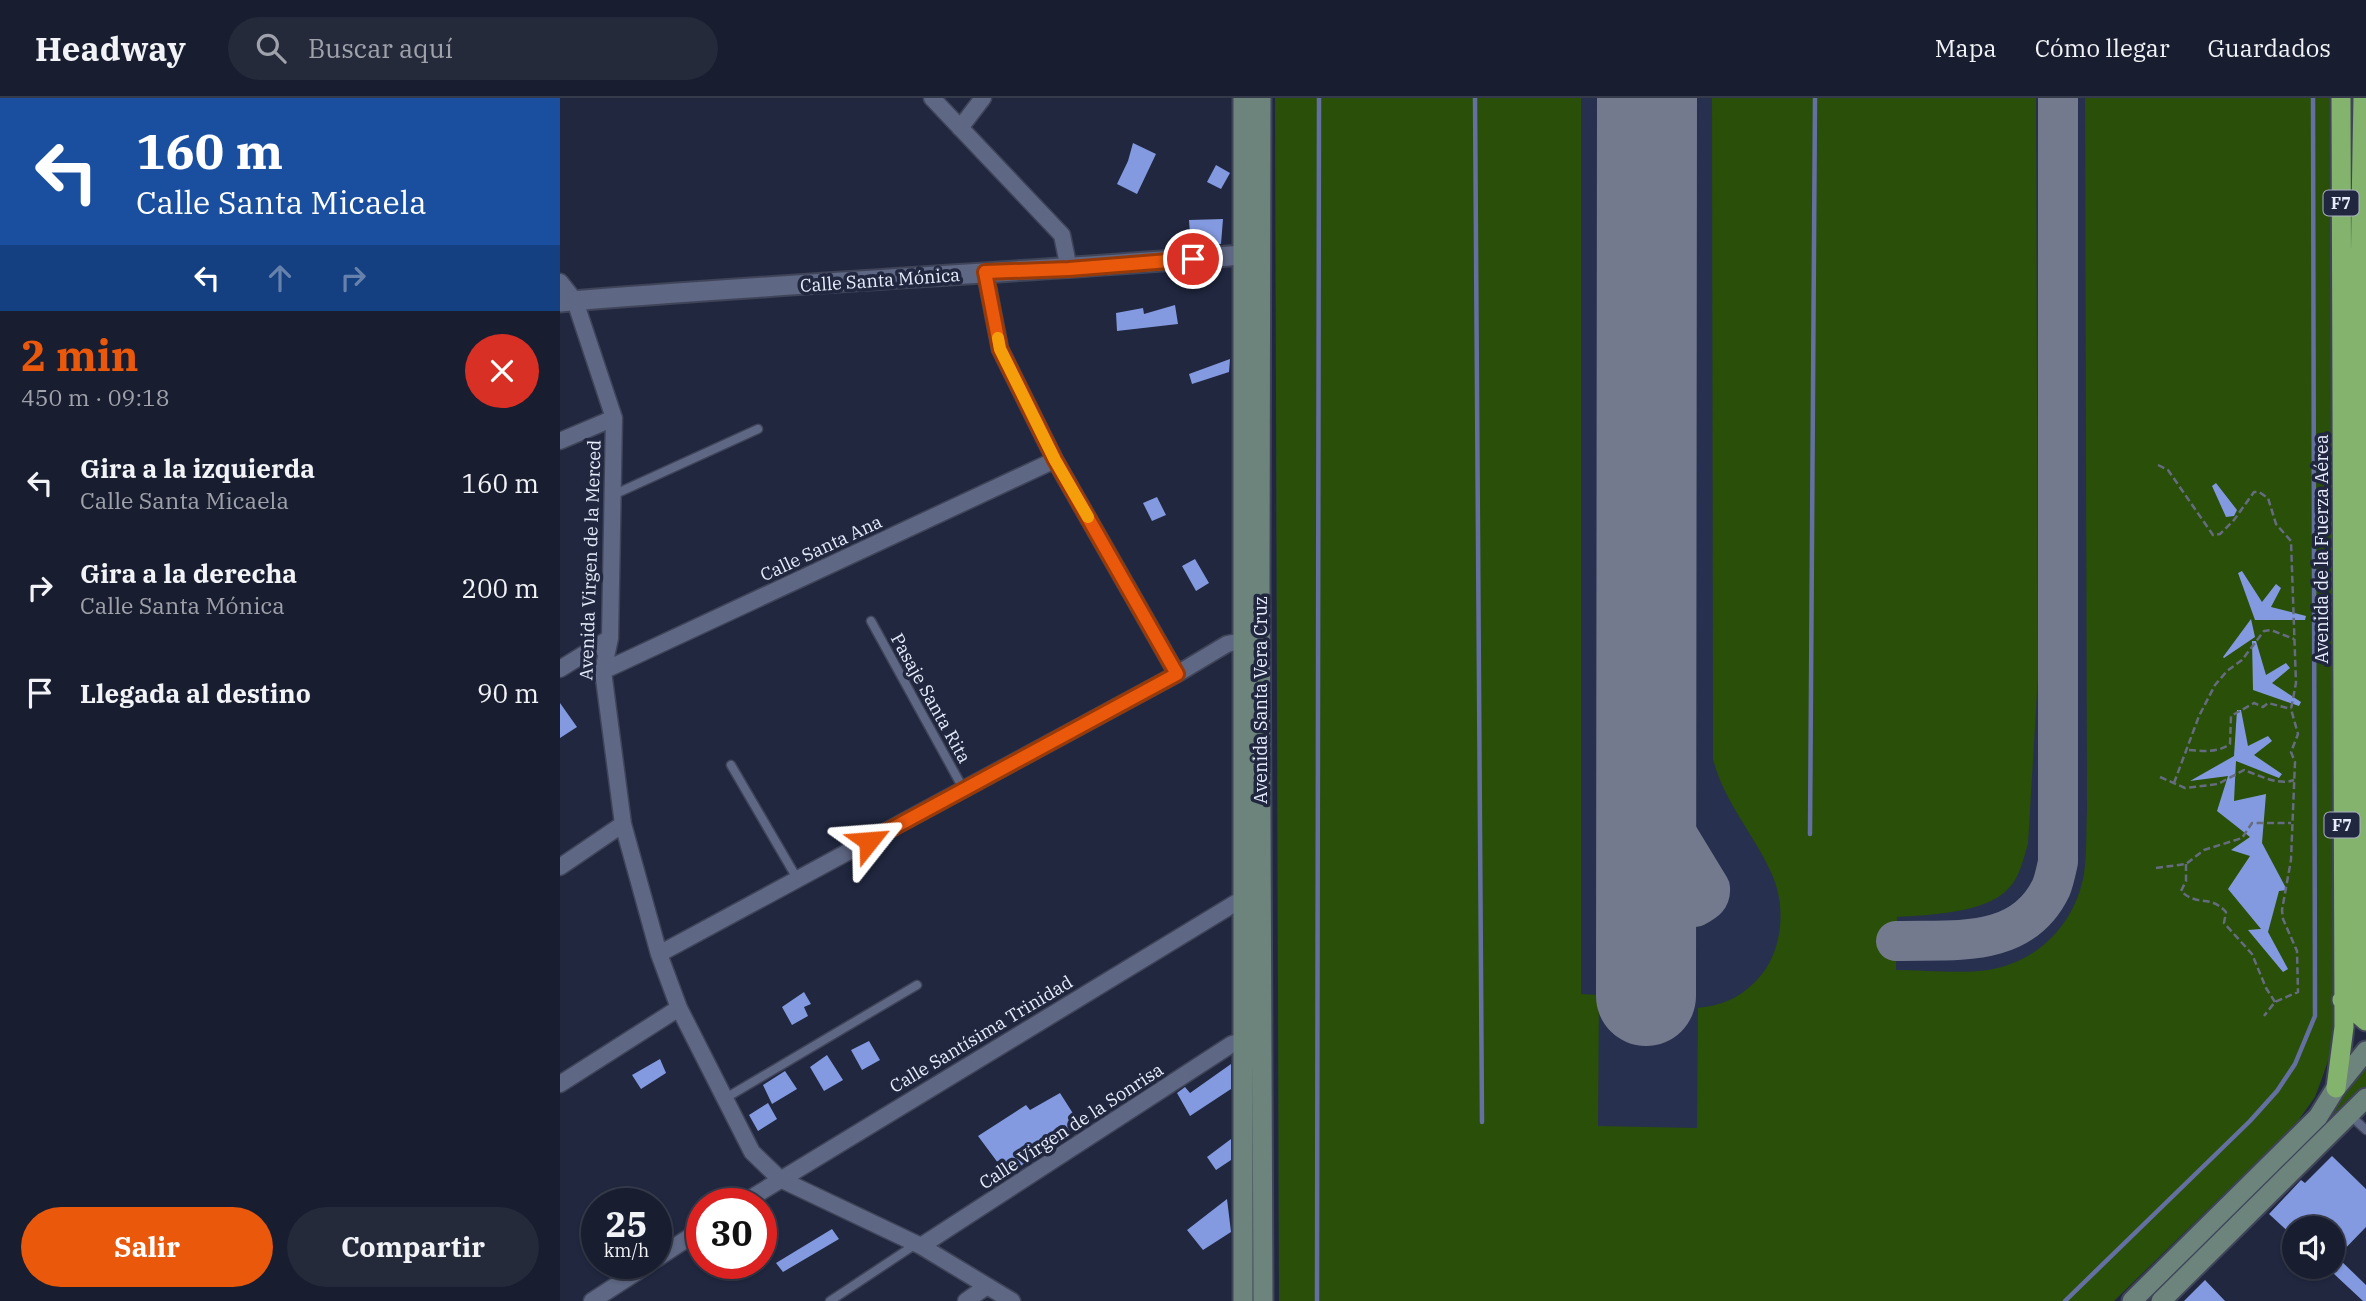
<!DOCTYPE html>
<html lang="es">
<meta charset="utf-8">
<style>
body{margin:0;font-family:"IBM Plex Serif",serif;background:#252a3b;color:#f1f3f6;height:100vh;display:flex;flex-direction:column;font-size:26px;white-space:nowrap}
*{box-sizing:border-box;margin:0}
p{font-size:23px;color:#9fa2aa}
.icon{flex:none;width:38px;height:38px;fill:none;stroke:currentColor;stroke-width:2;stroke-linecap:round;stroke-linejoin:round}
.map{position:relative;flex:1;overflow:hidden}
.details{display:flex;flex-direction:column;background:#181d2f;width:560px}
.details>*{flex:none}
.hud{background:#1a4fa0;color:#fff;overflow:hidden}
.buttons{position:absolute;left:1722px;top:1118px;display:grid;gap:14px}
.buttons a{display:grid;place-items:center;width:63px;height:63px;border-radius:50%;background:#181d2f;box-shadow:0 2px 5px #0004,0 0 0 2px #363b4b;font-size:35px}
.speed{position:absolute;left:21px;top:1090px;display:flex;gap:14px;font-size:35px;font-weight:700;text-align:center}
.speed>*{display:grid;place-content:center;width:91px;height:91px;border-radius:50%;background:#181d2f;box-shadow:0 2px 5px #0004,0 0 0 2px #363b4b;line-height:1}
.speed small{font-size:18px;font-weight:400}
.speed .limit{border:10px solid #d22;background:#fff;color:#111}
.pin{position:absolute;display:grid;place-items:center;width:60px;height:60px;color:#fff;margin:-30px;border:4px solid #fff;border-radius:50%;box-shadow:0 2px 7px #0007}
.me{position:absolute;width:77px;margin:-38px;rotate:62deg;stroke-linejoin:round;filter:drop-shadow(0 0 5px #0008)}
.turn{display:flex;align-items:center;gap:24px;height:147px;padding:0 21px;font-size:32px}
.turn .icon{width:91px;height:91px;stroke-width:2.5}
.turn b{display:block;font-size:49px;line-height:60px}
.lanes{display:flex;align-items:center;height:66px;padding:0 21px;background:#0003;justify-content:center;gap:35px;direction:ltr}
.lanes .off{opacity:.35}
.round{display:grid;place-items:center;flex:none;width:74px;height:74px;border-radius:37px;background:#252a3b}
.summary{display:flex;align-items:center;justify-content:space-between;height:119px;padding:0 21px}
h1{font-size:42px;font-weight:700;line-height:52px;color:#ea580c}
.primary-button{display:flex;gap:14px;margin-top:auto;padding:14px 21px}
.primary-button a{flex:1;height:80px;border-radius:42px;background:#ea580c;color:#fff;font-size:28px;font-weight:700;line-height:80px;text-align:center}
.primary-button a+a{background:#252a3b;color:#f1f3f6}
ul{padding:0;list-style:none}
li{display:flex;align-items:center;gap:21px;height:105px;padding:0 21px}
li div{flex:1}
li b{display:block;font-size:26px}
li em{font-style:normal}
header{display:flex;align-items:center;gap:42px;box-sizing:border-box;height:98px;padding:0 35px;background:#181d2f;border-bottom:2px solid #363b4b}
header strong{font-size:33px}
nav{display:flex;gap:38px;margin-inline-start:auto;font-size:24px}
.search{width:490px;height:63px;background:#252a3b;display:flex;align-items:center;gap:18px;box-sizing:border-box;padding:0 24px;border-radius:38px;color:#9fa2aa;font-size:26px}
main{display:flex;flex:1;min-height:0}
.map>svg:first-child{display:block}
</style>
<header>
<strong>Headway</strong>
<div class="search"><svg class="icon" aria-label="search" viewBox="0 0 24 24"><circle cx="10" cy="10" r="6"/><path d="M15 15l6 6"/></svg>Buscar aquí</div>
<nav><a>Mapa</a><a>Cómo llegar</a><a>Guardados</a></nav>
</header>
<main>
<section class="details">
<div class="hud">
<div class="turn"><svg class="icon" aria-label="left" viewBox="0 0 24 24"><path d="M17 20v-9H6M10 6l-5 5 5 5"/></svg><div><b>160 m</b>Calle Santa Micaela</div></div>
<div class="lanes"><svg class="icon" aria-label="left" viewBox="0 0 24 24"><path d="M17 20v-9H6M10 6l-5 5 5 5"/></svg><svg class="icon off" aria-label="ahead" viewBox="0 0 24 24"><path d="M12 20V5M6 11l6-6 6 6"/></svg><svg class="icon off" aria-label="right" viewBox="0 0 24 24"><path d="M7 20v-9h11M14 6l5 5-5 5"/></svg></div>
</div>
<div class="summary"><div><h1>2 min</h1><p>450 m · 09:18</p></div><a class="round" style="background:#d93025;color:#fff"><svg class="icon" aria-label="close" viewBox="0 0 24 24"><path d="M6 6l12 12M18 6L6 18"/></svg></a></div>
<ul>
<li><svg class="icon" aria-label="left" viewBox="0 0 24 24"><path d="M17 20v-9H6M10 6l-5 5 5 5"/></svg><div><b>Gira a la izquierda</b><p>Calle Santa Micaela</p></div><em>160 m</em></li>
<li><svg class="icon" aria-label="right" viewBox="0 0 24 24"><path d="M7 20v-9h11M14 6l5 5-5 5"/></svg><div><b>Gira a la derecha</b><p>Calle Santa Mónica</p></div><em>200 m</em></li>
<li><svg class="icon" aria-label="arrive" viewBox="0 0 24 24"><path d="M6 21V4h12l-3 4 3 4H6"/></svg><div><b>Llegada al destino</b></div><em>90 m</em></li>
</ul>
<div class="primary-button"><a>Salir</a><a>Compartir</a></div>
</section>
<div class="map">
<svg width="1806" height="1203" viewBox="0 0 1806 1203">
<rect width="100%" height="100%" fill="#20273f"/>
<path fill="#27304e" d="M715,0H1770L1774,916L1770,957L1755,999L1735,1027L1554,1203H719Z"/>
<path fill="#294f08" d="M715,0H1021V896L1039,897L1038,1028L1137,1030L1138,910C1165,907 1184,898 1202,876C1222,851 1226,810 1213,779C1196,738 1164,705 1153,661L1152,0H1476L1478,578L1468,746C1463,762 1460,779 1448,791C1426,815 1369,817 1337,819L1336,872C1364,872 1401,876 1428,872C1478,864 1515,826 1524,776C1527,755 1526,733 1527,711L1525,0H1770L1774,916L1770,957L1761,983L1755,999L1735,1027L1554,1203H719Z
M1806,968V989L1606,1187L1603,1185L1766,1022Z"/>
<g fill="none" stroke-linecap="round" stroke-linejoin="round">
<path stroke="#6470a1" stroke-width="4.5" d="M915,0L922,1024
M1250,736L1255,0
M757,1203L759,0
M1505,1203L1690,1023L1717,993L1735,966L1755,918L1753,0"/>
<path stroke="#737a8e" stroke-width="40" d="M1087,672L1105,716L1150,790C1151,801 1144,804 1135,809
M1336,843C1393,841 1461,852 1491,790C1494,783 1496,773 1498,764V0"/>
<path stroke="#737a8e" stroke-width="100" d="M1086,898L1087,0"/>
</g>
<path fill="#839ae0" d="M573,45L596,56L577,96L557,86L568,63Z
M656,67L670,75L661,91L647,84Z
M663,121L661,146H647L646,135L630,136L629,122Z
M615,207L618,226L557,233L556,215L583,210L584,216Z
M670,261L669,274L632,286L629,276Z
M1656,385L1677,412L1674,418L1666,419L1652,388Z
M597,399L606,417L592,423L583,405Z
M635,461L649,485L636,493L622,468Z
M1682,473L1702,504L1716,486L1721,490L1711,509L1746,518L1745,522H1695L1678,475Z
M1691,521L1695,539L1664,560L1663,559Z
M1692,543H1696L1706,577L1726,565L1730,570L1712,585L1741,604L1739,608L1693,592Z
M0,605L17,629L0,640Z
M1677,612H1681L1688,648L1708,638L1712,643L1694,657L1722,676L1719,680L1676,663L1674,703L1706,696L1702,745L1727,792L1719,793L1708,834L1728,871L1723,874L1688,832L1701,831L1668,791L1690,758L1671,752L1690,739L1657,713L1668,678L1630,683L1674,658Z
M244,894L251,906L244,909L248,918L232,927L222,909Z
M309,943L320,962L302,972L291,952Z
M267,957L283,982L264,993L250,969Z
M100,961L106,975L81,991L72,977Z
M671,966V991L630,1018L617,995L625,989L630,995Z
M225,973L237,991L212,1006L203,987Z
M500,995L521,1028L510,1035L505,1027L460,1056L465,1065L447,1077L418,1038L466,1007L470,1012Z
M208,1005L217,1021L198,1033L189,1017Z
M671,1041V1062L656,1072L647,1059Z
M1772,1058L1806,1091V1129L1777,1159L1806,1187V1203H1803L1773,1175V1130H1734V1139L1709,1116L1741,1082L1745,1085Z
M667,1101L671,1134L643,1152L627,1132Z
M272,1131L279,1141L223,1174L216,1165Z
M1645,1182L1665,1203H1624Z"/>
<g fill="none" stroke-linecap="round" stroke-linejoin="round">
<defs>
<path id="service" d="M53,397L198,331
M311,523L404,692
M171,667L238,782
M164,1001L357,887
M1790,1017L1806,1032
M270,1203L356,1146"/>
<path id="minor" d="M372,0L502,137L509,171
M400,30L423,0
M425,174L440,251L495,362L617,576
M0,184L15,203L54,320L50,540L43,573L63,726L99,856L119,910L192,1054L220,1081L361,1148L452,1203
M0,343L54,320
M0,571L50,540
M43,573L495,362
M0,769L63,726
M99,856L617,576L667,546L682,543
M0,986L119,910
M181,1106L682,801
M361,1148L672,946L684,942
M96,1161L142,1131
M32,1203L89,1166
M406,1203L427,1188"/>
<path id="tertiary" d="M0,204C227,185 455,175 682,157"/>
<path id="secondary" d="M683,0V1203
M701,0L700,483L703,1203
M1572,1203L1758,1019L1776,990L1806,953
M1601,1203L1806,1000"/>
<path id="trunk" d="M1803,0C1797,296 1798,592 1800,888L1801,896L1806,901
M1782,902L1806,923
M1776,990L1784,929L1781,0"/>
</defs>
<use href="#service" stroke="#3f4459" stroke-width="11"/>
<use href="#minor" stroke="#3f4459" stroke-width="19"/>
<use href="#tertiary" stroke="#3f4459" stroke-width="23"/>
<use href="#secondary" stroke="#3f4459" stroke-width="23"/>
<use href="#trunk" stroke="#3f4459" stroke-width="23"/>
<path stroke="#656c81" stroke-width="2.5" stroke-dasharray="7 3.5" stroke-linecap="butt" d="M1598,367L1608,372L1653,437L1660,436L1674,422L1694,394H1699L1708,400L1716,426L1731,443L1736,585L1731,611L1738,636L1731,654L1735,664L1731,762L1722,812L1723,821L1737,853L1738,894L1715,904L1704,918
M1629,652C1644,653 1657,655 1670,646L1671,618L1694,605L1703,609L1708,605L1731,611
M1600,679L1625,690L1658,686L1684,672C1698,677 1718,688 1734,682
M1614,685L1639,618L1655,587L1667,573L1682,562L1704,533L1711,532L1734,541
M1626,766V783L1621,793C1637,809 1650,796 1666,814L1664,825L1692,856L1706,890L1715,904
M1596,770L1626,766L1644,752L1682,740L1692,725H1731"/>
<use href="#service" stroke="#5e6783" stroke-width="8"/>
<use href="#minor" stroke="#5e6783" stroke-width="16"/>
<use href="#tertiary" stroke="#5e6783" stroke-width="19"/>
<use href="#secondary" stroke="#6c847b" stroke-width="19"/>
<use href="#trunk" stroke="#83b36c" stroke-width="19"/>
</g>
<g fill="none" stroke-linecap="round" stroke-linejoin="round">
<defs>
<path id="route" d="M309,743L617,576L495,362L440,251L425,174L509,171L633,161"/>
</defs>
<use href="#route" stroke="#983908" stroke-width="18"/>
<use href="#route" stroke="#ea580c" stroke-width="12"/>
<path stroke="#f59e0b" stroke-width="12" d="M438,240L440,251L495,362L528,419"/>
</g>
<g text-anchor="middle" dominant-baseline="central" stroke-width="7" stroke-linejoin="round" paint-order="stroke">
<g fill="#20273f" stroke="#abb2c4" stroke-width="2">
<rect x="1763.5" y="92.5" width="35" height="25" rx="5"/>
<rect x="1764.5" y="714.5" width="35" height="25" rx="5"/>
</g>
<g font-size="16" font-weight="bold" fill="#e7edfd">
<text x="1781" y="105">F7</text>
<text x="1782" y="727">F7</text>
</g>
<g font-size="18" fill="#e7edfd" stroke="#20273f">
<text transform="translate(320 182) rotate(-4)">Calle Santa Mónica</text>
<text transform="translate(261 450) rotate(-25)">Calle Santa Ana</text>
<text transform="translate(1761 451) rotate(-90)">Avenida de la Fuerza Aérea</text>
<text transform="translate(30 462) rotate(-88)">Avenida Virgen de la Merced</text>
<text transform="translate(371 600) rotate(61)">Pasaje Santa Rita</text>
<text transform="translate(700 602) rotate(-90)">Avenida Santa Vera Cruz</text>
<text transform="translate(421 936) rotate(-31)">Calle Santísima Trinidad</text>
<text transform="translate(511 1028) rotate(-33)">Calle Virgen de la Sonrisa</text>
</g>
</g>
</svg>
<div class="buttons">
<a><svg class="icon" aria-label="sound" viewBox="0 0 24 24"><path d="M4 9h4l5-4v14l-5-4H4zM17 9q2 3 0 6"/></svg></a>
</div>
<div class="speed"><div>25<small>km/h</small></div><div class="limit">30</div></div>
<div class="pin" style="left:633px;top:161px;background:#d93025"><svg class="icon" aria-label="arrive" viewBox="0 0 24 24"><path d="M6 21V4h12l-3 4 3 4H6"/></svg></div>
<svg class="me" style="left:309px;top:743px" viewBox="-20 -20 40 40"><path d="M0-17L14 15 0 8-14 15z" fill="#ea580c" stroke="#fff" stroke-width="4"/></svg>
</div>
</main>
